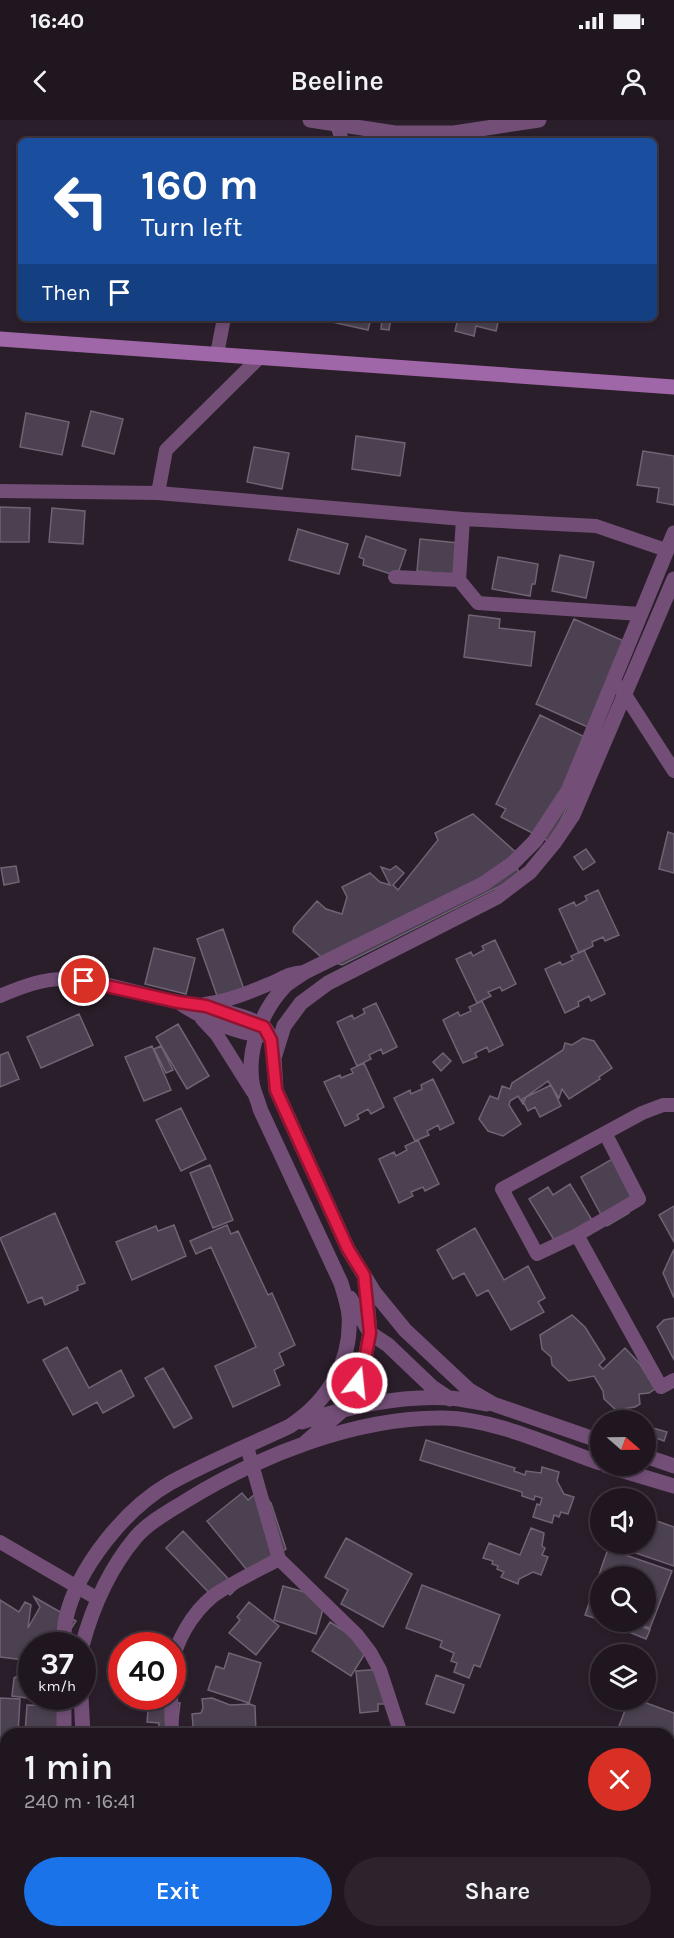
<!DOCTYPE html>
<meta charset="utf-8">
<style>
body{margin:0;font-family:Karla,sans-serif;background:#2d232d;color:#f1f3f6;height:100vh;display:flex;flex-direction:column;font-size:22px;white-space:nowrap}
*{box-sizing:border-box;margin:0}
p{font-size:20px;color:#a29fa5}
.icon{flex:none;width:33px;height:33px;fill:none;stroke:currentColor;stroke-width:2;stroke-linecap:round;stroke-linejoin:round}
.map{position:relative;flex:1;overflow:hidden}
.details{position:absolute;left:0px;top:1608px;width:675px;height:210px;display:flex;flex-direction:column;background:#201620;border-radius:18px 18px 0 0;box-shadow:0 3px 9px #0003,0 0 0 2px #3d353e}
.details>*{flex:none}
.hud{position:absolute;left:18px;top:18px;width:639px;height:183px;border-radius:9px;box-shadow:0 3px 9px #0003,0 0 0 2px #3d353e;background:#1a4fa0;color:#fff;overflow:hidden}
.needle{width:39px;rotate:110deg}
.fabs{position:absolute;left:590px;top:1290px;display:grid;gap:12px}
.fabs a{display:grid;place-items:center;width:66px;height:66px;border-radius:50%;background:#201620;box-shadow:0 3px 9px #0003,0 0 0 2px #3d353e;font-size:30px}
.speed{position:absolute;left:18px;top:1512px;display:flex;gap:12px;font-size:30px;font-weight:700;text-align:center}
.speed>*{display:grid;place-content:center;width:78px;height:78px;border-radius:50%;background:#201620;box-shadow:0 3px 9px #0003,0 0 0 2px #3d353e;line-height:1}
.speed small{font-size:15px;font-weight:400}
.speed .limit{border:9px solid #d22;background:#fff;color:#111}
.pin{position:absolute;display:grid;place-items:center;width:51px;height:51px;color:#fff;margin:-26px;border:3px solid #fff;border-radius:50%;box-shadow:0 2px 6px #0007}
.me{position:absolute;width:66px;margin:-33px;rotate:16deg;stroke-linejoin:round;filter:drop-shadow(0 0 4px #0008)}
.turn{display:flex;align-items:center;gap:21px;height:126px;padding:0 24px;font-size:27px}
.turn .icon{width:78px;height:78px;stroke-width:2.5}
.turn b{display:block;font-size:42px;line-height:51px}
.then{display:flex;align-items:center;height:57px;padding:0 24px;background:#0003;gap:12px;font-size:22px}
.round{display:grid;place-items:center;flex:none;width:63px;height:63px;border-radius:32px;background:#2d232d}
.head{display:flex;align-items:center;justify-content:space-between;height:102px;padding:0 24px}
h1{font-size:36px;font-weight:600;line-height:45px}
.primary-button{display:flex;gap:12px;margin-top:auto;padding:12px 24px}
.primary-button a{flex:1;height:69px;border-radius:36px;background:#1a73e8;color:#fff;font-size:24px;font-weight:600;line-height:69px;text-align:center}
.primary-button a+a{background:#2d232d;color:#f1f3f6}
.status{display:flex;justify-content:space-between;align-items:center;height:42px;padding:0 30px;background:#201620;direction:ltr}
.status svg{height:16px;fill:currentColor}
header{display:flex;justify-content:space-between;align-items:center;height:78px;padding:0 24px;background:#201620;font-size:27px;font-weight:600}
.map>svg:first-child{display:block}
</style>
<div class="status"><b>16:40</b><svg viewBox="0 0 49 12"><path d="M0 12V9h3v3zM5 12V6h3v6zM10 12V3h3v9zM15 12V0h3v12zM26 1h20v11H26zM47 4h2v5h-2z"/></svg></div>
<header><svg class="icon" aria-label="back" viewBox="0 0 24 24"><path d="M15 5l-7 7 7 7"/></svg>Beeline<svg class="icon" aria-label="person" viewBox="0 0 24 24"><circle cx="12" cy="8" r="4"/><path d="M4 21q1-7 8-7t8 7"/></svg></header>
<div class="map">
<svg width="674" height="1818" viewBox="0 0 674 1818">
<rect width="100%" height="100%" fill="#2a1e2a"/>
<path fill="#4b4150" stroke="#6f6374" stroke-width="1.5" d="M333,198H371L368,210L332,202Z
M382,198H391L389,210L381,209Z
M458,198H499L496,211L476,206L474,216L455,211Z
M91,291L123,299L114,334L82,326Z
M26,293L69,302L62,335L20,327Z
M356,316L405,323L400,356L352,349Z
M254,327L289,333L282,369L247,362Z
M643,331L674,336V385L657,382L659,368L637,365Z
M0,387L30,388L29,422H0Z
M52,388L85,391L83,424L49,422Z
M298,409L348,424L339,454L289,440Z
M366,416L406,430L397,456L363,445L364,439L359,437Z
M420,419L458,423L455,455L417,451Z
M560,435L594,442L586,478L552,471Z
M498,437L538,444L535,464H532L530,476L492,469Z
M469,495L500,499L499,508L535,512L531,546L464,537Z
M574,499L633,525L590,608L536,584Z
M540,595L595,622L576,670L550,722L501,697L506,689L496,684Z
M473,694L520,736L515,742L520,756L342,845L327,840V842L293,812L294,807L317,781L326,789L342,794L347,777L342,767L370,753L380,762L390,765L381,747L390,750L396,746L404,753L393,765L398,770L438,720L435,713Z
M668,712L674,714V753L659,749Z
M586,729L595,742L583,750L574,737Z
M16,746L19,762L4,765L1,748Z
M598,770L619,815L605,821L603,817L592,822L593,826L579,833L559,789L574,782L576,786L587,780L585,776Z
M223,809L247,878L221,887L197,819Z
M495,820L516,864L502,871L500,867L488,872L491,876L477,883L456,839L471,832L473,836L484,830L482,826Z
M154,828L195,838L186,874L145,864Z
M584,830L605,874L591,881L589,876L578,882L579,886L565,893L545,849L560,842L562,845L573,840L571,836Z
M482,881L503,925L489,932L487,927L475,933L477,937L463,943L443,900L458,892L460,896L471,891L469,887Z
M376,883L397,927L383,934L381,929L369,935L371,939L357,946L337,902L352,895L354,899L365,893L363,889Z
M79,894L93,925L41,948L27,917Z
M178,904L209,956L187,969L156,917Z
M583,918L594,921L612,948L599,957L600,959L569,979L562,969L559,978L548,961L526,977L523,984L518,976L510,981L509,985L521,1004L503,1016L488,1011L479,999L490,976L498,979L502,966L510,969L512,963L563,930L565,923L572,925Z
M152,926L171,970L144,981L125,937Z
M161,926L173,950L166,953L154,929Z
M8,932L19,959L0,967V935Z
M443,933L451,941L441,951L433,942Z
M364,943L384,987L371,994L368,989L357,995L359,999L345,1006L324,962L340,955L341,958L353,953L351,949Z
M433,959L454,1003L440,1010L438,1005L427,1011L429,1015L415,1021L394,978L410,970L411,974L422,969L421,965Z
M551,965L561,986L540,997L535,987L528,991L522,979Z
M181,988L206,1039L181,1051L156,1000Z
M418,1020L439,1064L425,1071L423,1067L411,1072L413,1076L399,1083L379,1039L394,1032L396,1036L407,1030L405,1026Z
M614,1038L638,1081L626,1087L629,1093L607,1106L581,1057Z
M210,1045L233,1100L213,1108L190,1053Z
M570,1064L595,1105L559,1128L529,1079L548,1067L553,1075Z
M674,1086V1122L659,1095Z
M55,1093L85,1163L77,1166L78,1170L45,1185L42,1177L28,1183L0,1118Z
M174,1105L186,1136L132,1160L116,1122L156,1106L158,1111Z
M227,1105L231,1114L238,1111L268,1175L272,1173L295,1225L279,1233L284,1245L274,1250L280,1265L233,1287L215,1246L256,1227L211,1127L196,1134L190,1121Z
M475,1108L504,1160L528,1146L545,1178L538,1182L544,1192L511,1210L488,1170L477,1176L464,1153L453,1159L437,1130Z
M674,1129V1178L663,1153Z
M572,1195L585,1207L605,1239L599,1245L603,1249L625,1228L640,1244L655,1269L649,1273L639,1274L640,1284L635,1287L616,1290L604,1279L603,1271L594,1256L569,1261L552,1245L551,1237L542,1229L540,1215Z
M674,1198V1240L657,1207L664,1200Z
M67,1227L89,1268L121,1250L134,1276L103,1293L97,1282L73,1295L43,1240Z
M163,1248L192,1298L174,1308L145,1258Z
M653,1308L667,1312L664,1321L651,1316Z
M426,1320L515,1348L514,1351L525,1355L526,1351L541,1353L542,1347L559,1352L557,1361L564,1374L574,1377L568,1394L561,1392L559,1397L554,1395L552,1403L533,1397L537,1384L540,1385L542,1378L535,1376L534,1380L522,1376V1372L420,1340Z
M260,1370L271,1383L286,1429L251,1455L207,1401L242,1373L248,1380Z
M645,1397L674,1407V1446L621,1428L622,1424H645Z
M531,1408L544,1413L542,1426L545,1428L542,1435L548,1437L541,1455L533,1452L519,1459L518,1464L501,1457L504,1452L497,1449L498,1446L492,1444L493,1441L483,1438L489,1423L520,1435Z
M183,1411L237,1468L230,1475L226,1470L216,1480L166,1428Z
M346,1418L412,1454L383,1507L341,1484L348,1470L325,1457Z
M608,1429L672,1451L650,1508L631,1502L629,1510L604,1502H645V1456H600V1500L585,1495Z
M422,1465L500,1495L480,1547L474,1545L469,1558L454,1552L457,1543L451,1541L454,1533L440,1527L442,1521L406,1508Z
M283,1466L326,1478L316,1514L274,1500Z
M34,1477L76,1501L67,1515L66,1526H32V1541L0,1537V1480L19,1492L25,1482L31,1485L28,1508L40,1487Z
M249,1482L279,1506L256,1535L229,1513L240,1500L237,1497Z
M330,1502L369,1527L351,1556L312,1531Z
M633,1503L650,1510L646,1519L629,1512Z
M229,1533L261,1543L249,1583L208,1570L216,1546L224,1549Z
M32,1548V1576H59L58,1582L12,1576L14,1558Z
M382,1549L385,1584H378V1591L360,1593L356,1551Z
M436,1555L464,1565L454,1593L426,1584Z
M0,1578L20,1579L18,1614H6V1661H0Z
M212,1578L230,1585L250,1584L255,1586L256,1614H189L193,1605L192,1594L201,1593L203,1588L202,1579Z
M149,1579L180,1583L176,1614H158L159,1603L147,1602Z
M629,1580H638L674,1593V1653L669,1651V1614H616Z
M27,1585L60,1586L58,1614H25Z
M669,1658L674,1660V1722L670,1731Z
M0,1692L6,1702V1705L0,1708Z
M669,1792L674,1794V1818L610,1817L613,1812H669Z
M35,1812H119L122,1818H23Z
M126,1812H172L173,1818H135L134,1813L127,1815Z
M257,1812H323L326,1818H260Z
M342,1812H375L366,1818H345Z
M397,1812H450L428,1818H399Z
M460,1812H478L485,1818H454Z
M577,1812H608L605,1818H594Z"/>
<g fill="none" stroke-linecap="round" stroke-linejoin="round">
<path stroke="#734f78" stroke-width="14" d="M336,0L342,21
M217,234L224,198
M0,371L158,373L463,399L596,406L666,430
M158,373L166,330L260,237
M395,457L459,460L478,483L640,494
M459,460L463,399
M620,567L674,651
M0,876C20,867 44,858 66,859C104,860 141,875 178,882C196,885 252,895 265,907C272,915 272,928 274,938
M205,884C228,881 248,873 269,864C284,858 287,853 305,852
M182,885C202,898 243,917 267,915
M202,899L217,915L253,972
M674,985H663L642,993L502,1069L537,1134L577,1115L661,1267L674,1260
M577,1115L639,1079L605,1013
M247,1327L279,1439L357,1515L370,1532L380,1550L401,1614
M0,1422L98,1479
M172,1549C174,1523 192,1493 213,1476C231,1463 259,1450 279,1439
M171,1576L172,1614
M224,1812L227,1818
M487,1812L493,1818
M169,1818L182,1812"/>
<path stroke="#734f78" stroke-width="15" d="M310,0L395,13H454L539,0
M350,1178L370,1213L388,1225L432,1267L450,1279
M302,1302C350,1286 399,1275 450,1278C462,1279 475,1282 487,1284
M600,1321L493,1284L469,1270L405,1210L374,1172L348,1129L276,970L274,938L284,906L301,883L328,863L497,777L530,752L554,723L573,695L674,459
M306,1322L345,1288L357,1263L365,1238L370,1213L365,1158
M645,1336L674,1346
M607,1346L674,1366
M63,1526C64,1517 64,1507 66,1498C78,1447 125,1389 170,1363C208,1342 250,1325 290,1306C328,1281 352,1242 349,1195C348,1185 344,1173 341,1163L260,989C258,980 253,971 252,962C247,929 262,890 285,866C291,861 298,857 305,852L483,764L512,744L535,721L568,671L674,413
M82,1526C93,1485 109,1449 136,1417C148,1403 168,1392 184,1382C258,1336 355,1297 444,1298C496,1299 551,1326 600,1343
M64,1576V1614
M81,1576L83,1614
M0,1769L6,1764
M0,1796L6,1793"/>
<path stroke="#a067a8" stroke-width="15" d="M0,219L674,267"/>
</g>
<g fill="none" stroke-linecap="round" stroke-linejoin="round">
<defs>
<path id="route" d="M84,861L178,882L206,886L264,907L271,920L276,970L348,1129L364,1155L370,1213L365,1239L357,1263"/>
</defs>
<use href="#route" stroke="#92132f" stroke-width="15"/>
<use href="#route" stroke="#e11d48" stroke-width="10"/>
</g>
</svg>
<div class="fabs">
<a><svg class="needle" viewBox="-14 -14 28 28"><path d="M0-13l5 13h-10z" fill="#e53935"/><path d="M0 13l5-13h-10z" fill="#a29fa5"/></svg></a>
<a><svg class="icon" aria-label="sound" viewBox="0 0 24 24"><path d="M4 9h4l5-4v14l-5-4H4zM17 9q2 3 0 6"/></svg></a>
<a><svg class="icon" aria-label="search" viewBox="0 0 24 24"><circle cx="10" cy="10" r="6"/><path d="M15 15l6 6"/></svg></a>
<a><svg class="icon" aria-label="layers" viewBox="0 0 24 24"><path d="M12 4l9 5-9 5-9-5zM3 14l9 5 9-5"/></svg></a>
</div>
<div class="speed"><div>37<small>km/h</small></div><div class="limit">40</div></div>
<div class="pin" style="left:84px;top:861px;background:#d93025"><svg class="icon" aria-label="arrive" viewBox="0 0 24 24"><path d="M6 21V4h12l-3 4 3 4H6"/></svg></div>
<svg class="me" style="left:357px;top:1263px" viewBox="-20 -20 40 40"><circle r="17" fill="#e11d48" stroke="#fff" stroke-width="3"/><path d="M0-11L8 9 0 5-8 9z" fill="#fff"/></svg>
<div class="hud">
<div class="turn"><svg class="icon" aria-label="left" viewBox="0 0 24 24"><path d="M17 20v-9H6M10 6l-5 5 5 5"/></svg><div><b>160 m</b>Turn left</div></div>
<div class="then">Then<svg class="icon" aria-label="arrive" viewBox="0 0 24 24"><path d="M6 21V4h12l-3 4 3 4H6"/></svg></div>
</div>
<section class="details">
<div class="head"><div><h1>1 min</h1><p>240 m · 16:41</p></div><a class="round" style="background:#d93025;color:#fff"><svg class="icon" aria-label="close" viewBox="0 0 24 24"><path d="M6 6l12 12M18 6L6 18"/></svg></a></div>
<div class="primary-button"><a>Exit</a><a>Share</a></div>
</section>
</div>
